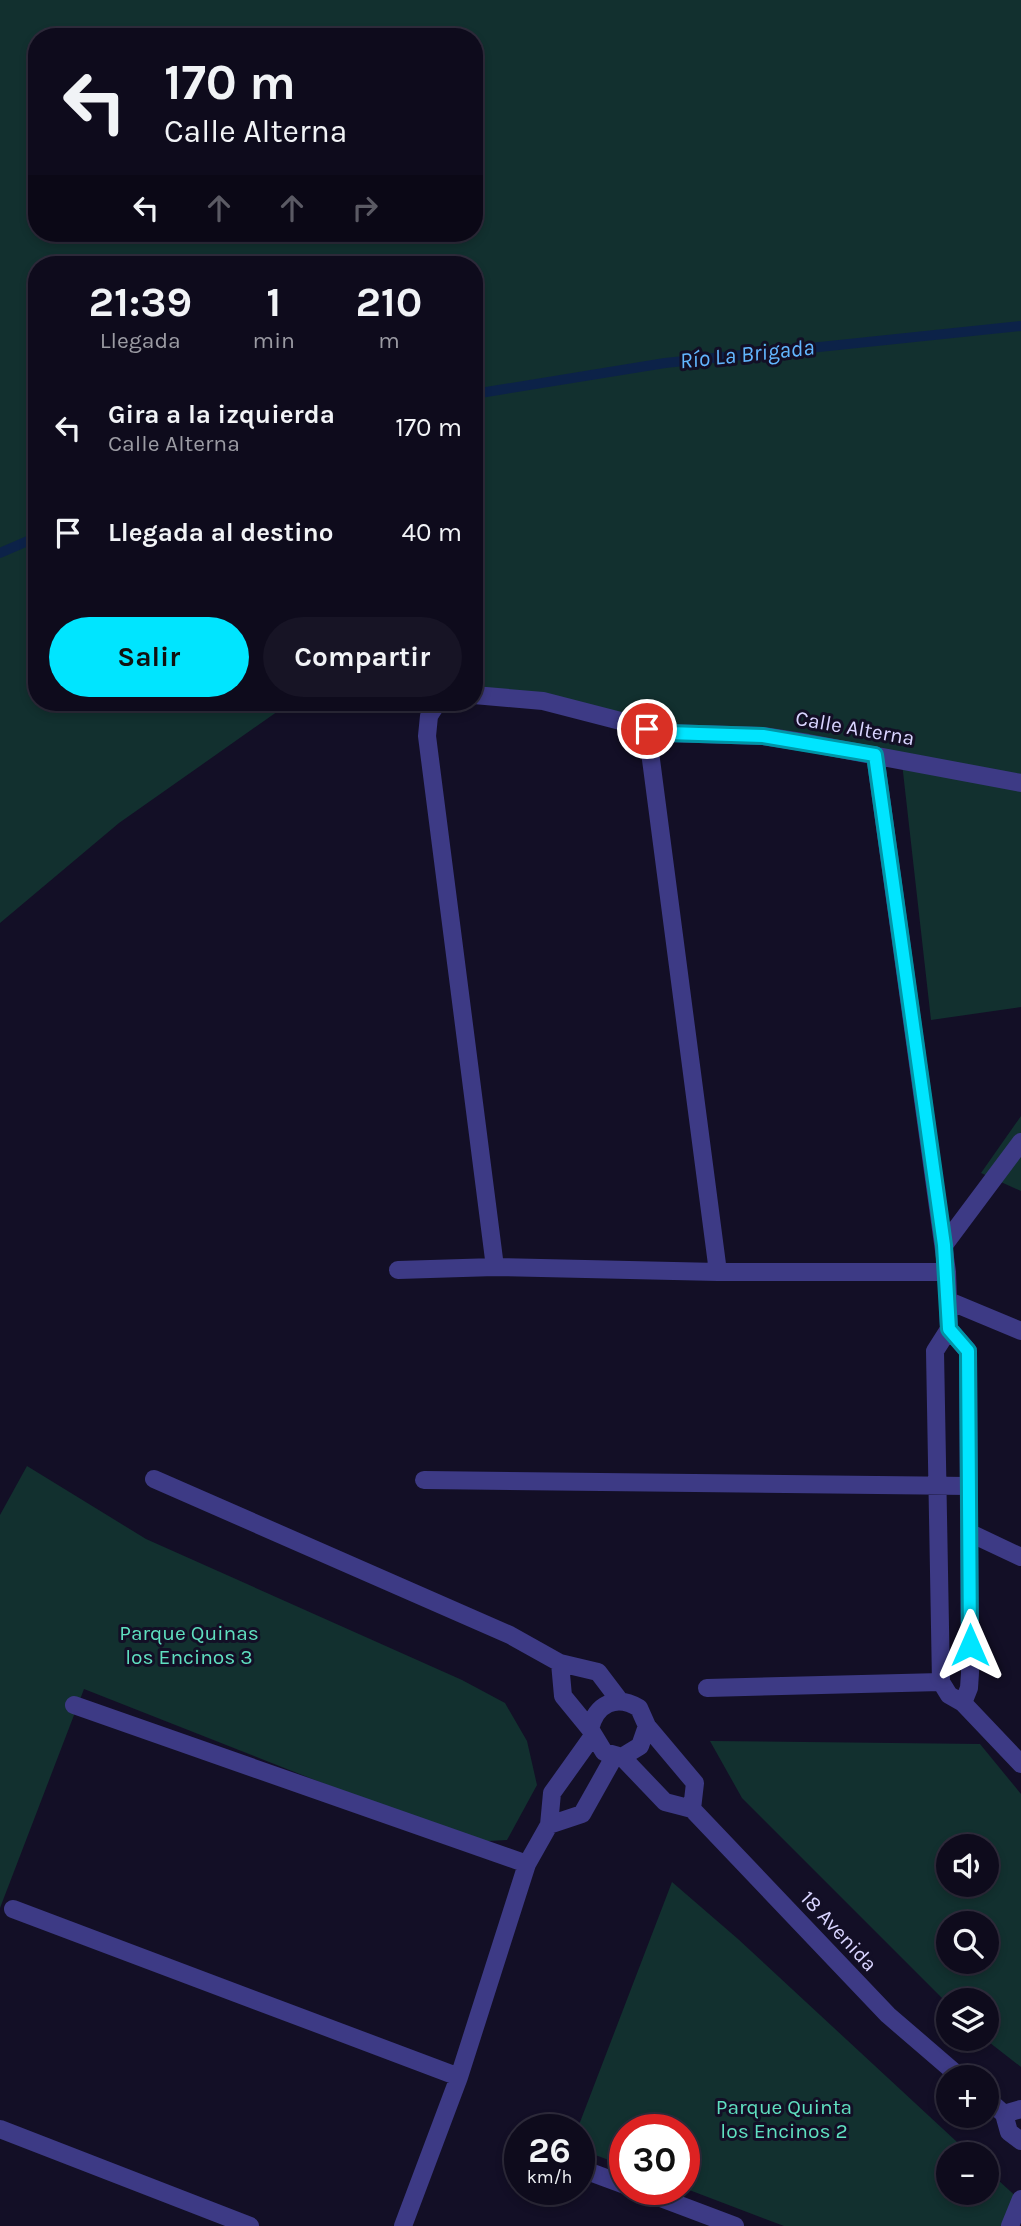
<!DOCTYPE html>
<html lang="es">
<meta charset="utf-8">
<style>
body{margin:0;font-family:Karla,sans-serif;background:#171425;color:#f1f3f6;height:100vh;display:flex;flex-direction:column;font-size:26px;white-space:nowrap}
*{box-sizing:border-box;margin:0}
p{font-size:23px;color:#9b9ba3}
.icon{flex:none;width:38px;height:38px;fill:none;stroke:currentColor;stroke-width:2;stroke-linecap:round;stroke-linejoin:round}
.map{position:relative;flex:1;overflow:hidden}
.side{position:absolute;left:28px;top:256px;width:455px;height:455px;display:flex;flex-direction:column;background:#0e0b1c;border-radius:28px;box-shadow:0 4px 10px #0003,0 0 0 2px #2e2b3b}
.side>*{flex:none}
.top-card{position:absolute;left:28px;top:28px;width:455px;height:214px;border-radius:28px;box-shadow:0 4px 10px #0003,0 0 0 2px #2e2b3b;background:#0e0b1c;color:#f1f3f6;overflow:hidden}
.fabs{position:absolute;left:936px;top:1834px;display:grid;gap:14px}
.fabs a{display:grid;place-items:center;width:63px;height:63px;border-radius:50%;background:#0e0b1c;box-shadow:0 4px 10px #0003,0 0 0 2px #2e2b3b;font-size:35px}
.speed{position:absolute;left:504px;top:2114px;display:flex;gap:14px;font-size:35px;font-weight:700;text-align:center}
.speed>*{display:grid;place-content:center;width:91px;height:91px;border-radius:50%;background:#0e0b1c;box-shadow:0 4px 10px #0003,0 0 0 2px #2e2b3b;line-height:1}
.speed small{font-size:18px;font-weight:400}
.speed .limit{border:10px solid #d22;background:#fff;color:#111}
.pin{position:absolute;display:grid;place-items:center;width:60px;height:60px;color:#fff;margin:-30px;border:4px solid #fff;border-radius:50%;box-shadow:0 2px 7px #0007}
.me{position:absolute;width:77px;margin:-38px;rotate:0deg;stroke-linejoin:round;filter:drop-shadow(0 0 5px #0008)}
.turn{display:flex;align-items:center;gap:24px;height:147px;padding:0 21px;font-size:32px}
.turn .icon{width:91px;height:91px;stroke-width:2.5}
.turn b{display:block;font-size:49px;line-height:60px}
.lanes{display:flex;align-items:center;height:66px;padding:0 21px;background:#0003;justify-content:center;gap:35px;direction:ltr}
.lanes .off{opacity:.35}
.eta{display:flex;justify-content:space-evenly;align-items:center;height:119px;text-align:center}
.eta b{font-size:42px;font-weight:700;line-height:49px}
.primary-button{display:flex;gap:14px;margin-top:auto;padding:14px 21px}
.primary-button a{flex:1;height:80px;border-radius:42px;background:#00e5ff;color:#111;font-size:28px;font-weight:700;line-height:80px;text-align:center}
.primary-button a+a{background:#171425;color:#f1f3f6}
ul{padding:0;list-style:none}
li{display:flex;align-items:center;gap:21px;height:105px;padding:0 21px}
li div{flex:1}
li b{display:block;font-size:26px}
li em{font-style:normal}
.map>svg:first-child{display:block}
</style>
<div class="map">
<svg width="1021" height="2226" viewBox="0 0 1021 2226">
<rect width="100%" height="100%" fill="#130f26"/>
<path fill="#12302f" fill-rule="evenodd" d="M0,0H1021V1007L931,1020L902,763L474,694V264H37V702H291L119,823L0,923ZM37,37H474V233H37Z
M1021,1116V1191L981,1173Z
M27,1466L146,1539L462,1680L505,1703L527,1741L537,1785L507,1840L472,1842L84,1689L0,1908V1515Z
M710,1741L980,1744L1021,1794V2067L985,2039L987,2000H948V2004L742,1798ZM948,1846H987V1885H948ZM948,1923H987V1962H948Z
M672,1882L738,1939L970,2154H948V2193H987V2170L1021,2201L1005,2226H784L684,2188V2130H625V2166L579,2149L577,2130Z"/>
<g fill="none" stroke-linecap="round" stroke-linejoin="round">
<path stroke="#0c2248" stroke-width="10" d="M474,394L665,363L1021,326
M0,553L37,537"/>
<path stroke="#3d3a85" stroke-width="18" d="M474,695L543,701L667,733L763,736L808,743L1021,783
M438,702L429,716L427,736L495,1267
M647,729L718,1272
M875,755L947,1272L949,1329L935,1351L941,1682L949,1695L963,1703L1021,1764
M944,1245L1021,1142
M398,1270L495,1267L718,1272H947
M949,1301L1021,1331
M949,1329L968,1351L970,1673L969,1688L963,1703
M154,1479L510,1635L560,1663L598,1672L620,1701
M424,1480L969,1486
M970,1533L1021,1557
M560,1663L563,1696L590,1729
M707,1688L941,1682
M74,1705L527,1864
M647,1726L640,1746L622,1757L604,1752L590,1729C596,1704 616,1694 639,1708L647,1726L695,1783L692,1809
M622,1757L665,1802L692,1809
M692,1809L888,2015L960,2077
M549,1825L582,1814L614,1757
M13,1909L459,2077
M987,2099L1004,2114
M1021,2109L1004,2114L1009,2132L1021,2141
M0,2129L250,2226
M579,2168L625,2185
M637,2189L735,2226
M403,2226L459,2077L527,1864L549,1825L552,1793L592,1737
M1010,2226L1021,2199"/>
</g>
<g fill="none" stroke-linecap="round" stroke-linejoin="round">
<defs>
<path id="route" d="M647,729L667,733L763,736L875,755L944,1245L949,1329L968,1351L970,1645"/>
</defs>
<use href="#route" stroke="#0095a6" stroke-width="18"/>
<use href="#route" stroke="#00e5ff" stroke-width="12"/>
</g>
<g text-anchor="middle" dominant-baseline="central" stroke-width="6" stroke-linejoin="round" paint-order="stroke">
<g font-size="21" fill="#d9d4ff" stroke="#130f26">
<text transform="translate(855 728) rotate(10)">Calle Alterna</text>
<text transform="translate(839 1931) rotate(47)">18 Avenida</text>
</g>
<g font-size="21" fill="#5fe0c0" stroke="#130f26">
<text x="189" y="1633">Parque Quinas<tspan x="189" dy="24">los Encinos 3</tspan></text>
<text x="784" y="2107">Parque Quinta<tspan x="784" dy="24">los Encinos 2</tspan></text>
</g>
<g font-size="23" font-style="italic" fill="#62b6ff" stroke="#130f26">
<text transform="translate(747 354) rotate(-6)">Río La Brigada</text>
</g>
</g>
</svg>
<div class="fabs">
<a><svg class="icon" aria-label="sound" viewBox="0 0 24 24"><path d="M4 9h4l5-4v14l-5-4H4zM17 9q2 3 0 6"/></svg></a>
<a><svg class="icon" aria-label="search" viewBox="0 0 24 24"><circle cx="10" cy="10" r="6"/><path d="M15 15l6 6"/></svg></a>
<a><svg class="icon" aria-label="layers" viewBox="0 0 24 24"><path d="M12 4l9 5-9 5-9-5zM3 14l9 5 9-5"/></svg></a>
<a>+</a>
<a>−</a>
</div>
<div class="speed"><div>26<small>km/h</small></div><div class="limit">30</div></div>
<div class="pin" style="left:647px;top:729px;background:#d93025"><svg class="icon" aria-label="arrive" viewBox="0 0 24 24"><path d="M6 21V4h12l-3 4 3 4H6"/></svg></div>
<svg class="me" style="left:970px;top:1645px" viewBox="-20 -20 40 40"><path d="M0-17L14 15 0 8-14 15z" fill="#00e5ff" stroke="#fff" stroke-width="4"/></svg>
<div class="top-card">
<div class="turn"><svg class="icon" aria-label="left" viewBox="0 0 24 24"><path d="M17 20v-9H6M10 6l-5 5 5 5"/></svg><div><b>170 m</b>Calle Alterna</div></div>
<div class="lanes"><svg class="icon" aria-label="left" viewBox="0 0 24 24"><path d="M17 20v-9H6M10 6l-5 5 5 5"/></svg><svg class="icon off" aria-label="ahead" viewBox="0 0 24 24"><path d="M12 20V5M6 11l6-6 6 6"/></svg><svg class="icon off" aria-label="ahead" viewBox="0 0 24 24"><path d="M12 20V5M6 11l6-6 6 6"/></svg><svg class="icon off" aria-label="right" viewBox="0 0 24 24"><path d="M7 20v-9h11M14 6l5 5-5 5"/></svg></div>
</div>
<section class="side">
<div class="eta">
<div><b>21:39</b><p>Llegada</p></div>
<div><b>1</b><p>min</p></div>
<div><b>210</b><p>m</p></div>
</div>
<ul>
<li><svg class="icon" aria-label="left" viewBox="0 0 24 24"><path d="M17 20v-9H6M10 6l-5 5 5 5"/></svg><div><b>Gira a la izquierda</b><p>Calle Alterna</p></div><em>170 m</em></li>
<li><svg class="icon" aria-label="arrive" viewBox="0 0 24 24"><path d="M6 21V4h12l-3 4 3 4H6"/></svg><div><b>Llegada al destino</b></div><em>40 m</em></li>
</ul>
<div class="primary-button"><a>Salir</a><a>Compartir</a></div>
</section>
</div>
